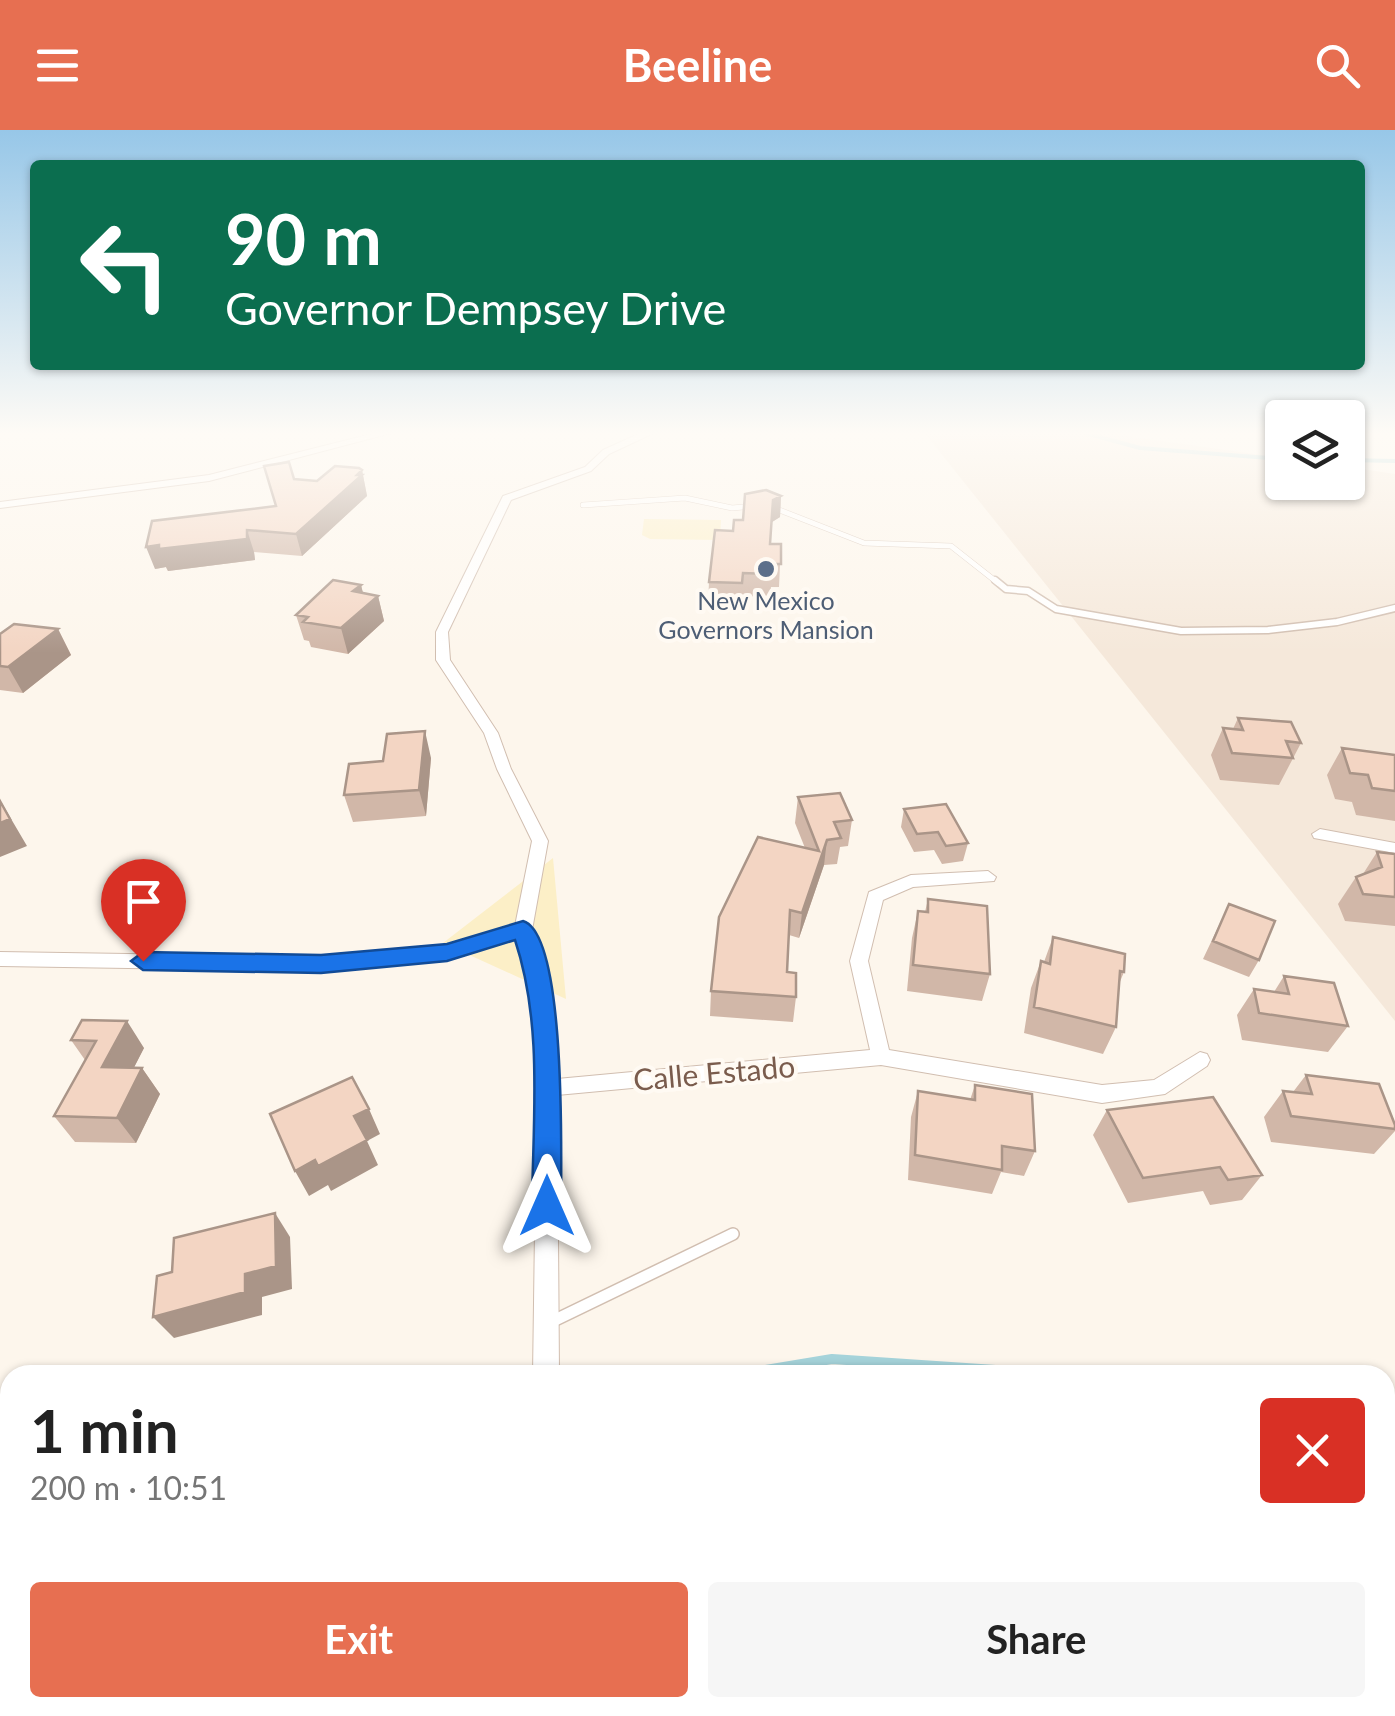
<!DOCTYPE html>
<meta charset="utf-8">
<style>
body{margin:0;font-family:Lato,sans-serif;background:#f6f6f6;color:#222;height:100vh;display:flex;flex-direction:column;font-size:38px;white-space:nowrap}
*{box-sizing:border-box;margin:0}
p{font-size:32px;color:#767676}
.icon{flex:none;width:55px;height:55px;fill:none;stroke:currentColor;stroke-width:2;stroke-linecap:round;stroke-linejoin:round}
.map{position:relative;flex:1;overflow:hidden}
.drawer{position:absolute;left:0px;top:1235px;width:1395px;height:352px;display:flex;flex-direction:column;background:#fff;border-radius:30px 30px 0 0;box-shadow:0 2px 8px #0004}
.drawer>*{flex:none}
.banner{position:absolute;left:30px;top:30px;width:1335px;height:210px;border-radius:10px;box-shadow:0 2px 8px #0004;background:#0b6e4f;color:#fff;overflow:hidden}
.tools{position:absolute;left:1265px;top:270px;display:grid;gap:20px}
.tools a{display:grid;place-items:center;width:100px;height:100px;border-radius:10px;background:#fff;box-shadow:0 2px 8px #0004;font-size:50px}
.pin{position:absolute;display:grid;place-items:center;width:85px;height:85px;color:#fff;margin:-102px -42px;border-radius:50% 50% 50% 0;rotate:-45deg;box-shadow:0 0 10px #0007}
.pin .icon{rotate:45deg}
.me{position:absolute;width:110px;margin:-55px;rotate:0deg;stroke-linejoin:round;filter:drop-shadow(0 0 8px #0008)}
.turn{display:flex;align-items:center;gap:35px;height:210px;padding:0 30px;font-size:45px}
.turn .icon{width:130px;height:130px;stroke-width:2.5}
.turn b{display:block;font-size:70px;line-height:85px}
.round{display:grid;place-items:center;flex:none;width:105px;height:105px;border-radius:10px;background:#f6f6f6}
.summary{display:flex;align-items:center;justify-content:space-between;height:170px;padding:0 30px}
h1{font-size:60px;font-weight:700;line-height:75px}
.button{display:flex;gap:20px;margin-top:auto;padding:20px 30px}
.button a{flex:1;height:115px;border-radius:10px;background:#e76f51;color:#fff;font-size:40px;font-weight:700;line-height:115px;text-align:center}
.button a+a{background:#f6f6f6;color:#222}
header{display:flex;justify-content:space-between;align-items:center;height:130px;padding:0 30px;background:#e76f51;color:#fff;font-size:45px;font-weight:700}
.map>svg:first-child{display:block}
</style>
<header><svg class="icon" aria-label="menu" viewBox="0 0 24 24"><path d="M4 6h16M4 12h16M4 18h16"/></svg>Beeline<svg class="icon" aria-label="search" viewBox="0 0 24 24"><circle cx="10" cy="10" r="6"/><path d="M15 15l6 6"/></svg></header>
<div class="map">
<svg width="1395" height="1586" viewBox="0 0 1395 1586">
<rect width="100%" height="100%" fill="#fdf6ec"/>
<path fill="#f5e8da" d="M923,301H1091L1282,328V352H1348V337L1395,344V891Z"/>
<path fill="#fcefc7" d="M644,389L721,390L720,410L650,409L642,405Z
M553,728L566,869L443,813Z"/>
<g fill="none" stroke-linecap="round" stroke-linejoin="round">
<path stroke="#a5d3da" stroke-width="4" d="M1078,301L1140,318L1282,329
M1348,330L1395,331"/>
<path stroke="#a5d3da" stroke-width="10" d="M735,1245L832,1229L1071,1245
M1385,1277H1395
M0,1472L10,1473"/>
<defs>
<path id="service-far2" d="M583,375L685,368L732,378L754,376
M769,376L864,413L951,416L998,453"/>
<path id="service-far1" d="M995,450L1006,459L1028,461L1056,479L1181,501L1268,500L1337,492L1395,478"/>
<path id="service" d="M549,1193L733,1104"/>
<path id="minor" d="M383,301H399L209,351L0,378V372L209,345Z
M645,301H658L609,324L591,341L511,370L448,502L450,530L498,603L511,639L548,711L532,800L550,852L557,949L870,920L850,831L869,762L911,745L988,741L996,747L994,751L913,757L883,770L868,831L889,920L1102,955L1154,950L1200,922L1207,924L1210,930L1207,936L1165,964L1102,973L881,935L557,965L559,1245H533L537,958L532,852L517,808L447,830L321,841L0,836V822L321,827L447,816L515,796L532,711L497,639L484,603L436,530V502L503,366L585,337L603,320Z
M1320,699L1395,713V723L1314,708L1312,704Z
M1385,1462L1395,1465V1495L1385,1490Z
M492,1578H522L520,1586H490Z
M906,1578H936L937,1586H907Z"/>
</defs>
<use href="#service-far2" stroke="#d1beb0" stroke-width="6"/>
<use href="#service-far1" stroke="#d1beb0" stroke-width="9"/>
<use href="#service" stroke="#d1beb0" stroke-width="14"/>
<use href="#minor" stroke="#d1beb0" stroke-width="2"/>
<use href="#service-far2" stroke="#fff" stroke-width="5"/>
<use href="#service-far1" stroke="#fff" stroke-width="6"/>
<use href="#service" stroke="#fff" stroke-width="11"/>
<use href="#minor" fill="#fff" fill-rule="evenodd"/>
</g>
<path fill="#d1b7a8" d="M362,340L367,366L302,426L254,422L255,430L168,441L166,437L155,439L276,376L294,349L317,351Z
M781,366L780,387L772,392L770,414H781L779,457H771L770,467L742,466L741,476L708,475L709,452L733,401L743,390Z
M361,455L363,463L378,466L384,491L348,524L311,517L309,511L304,510L296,485Z
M58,499L71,525L23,563L0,560V504Z
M1238,588L1301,613L1279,655L1220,650L1211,625L1223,598L1233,599Z
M1342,618L1395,625V691L1356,685L1352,672L1335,669L1327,645Z
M431,628L426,686L353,692L344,665Z
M798,667L852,690L848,716L840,717L837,734L824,735L799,808L789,805L787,842L796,867L793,892L710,886L711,861L805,718L795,693Z
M904,679L968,713L963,731L942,734L934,720L914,722L901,697Z
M1377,722L1395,724V796L1345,791L1338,774L1356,747L1363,744Z
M928,769L990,844L982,871L907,861L912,808L918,781L925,782Z
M1229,774L1259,830L1249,847L1203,829Z
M1053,807L1124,842L1119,854L1116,897L1103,924L1024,903L1031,858L1041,831L1044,832Z
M1284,846L1348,896L1328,922L1242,910L1237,885L1254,859L1274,862Z
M82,890L144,918L134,937L142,938L160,964L136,1013L75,1012L54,986L85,930L71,910Z
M1306,945L1395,995V1001L1374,1024L1271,1012L1264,987L1283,961L1293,962Z
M975,955L1035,1021L1024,1046L1001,1042L992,1064L908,1050L911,987L918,961L970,970Z
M1107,980L1262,1045L1242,1070L1210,1075L1203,1061L1128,1073L1093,1005Z
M1031,1578H1218L1220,1586H1032Z
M1227,1578H1385L1395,1586H1229Z"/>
<path fill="#aa9588" d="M362,340L367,366L302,426L296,404Z
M781,366L780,387L772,392L773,370Z
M247,400L254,422L255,430L168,441L166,437L155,439L146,417Z
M361,455L366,476L378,466L384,491L348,524L341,498L353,461Z
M58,499L71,525L23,563L8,537Z
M425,601L431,628L426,686L419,660Z
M0,670L27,716L0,727Z
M827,710L824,735L799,808L802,783Z
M127,891L144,918L121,963L102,937Z
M142,938L160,964L136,1013L117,988Z
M369,979L380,1004L367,1011L378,1035L331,1061L328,1055L309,1066L295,1041L354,986Z
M275,1083L290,1107L292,1159L262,1167V1185L174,1208L153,1187L245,1144Z
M352,1578H369V1586H351Z"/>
<path fill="#f3d5c3" stroke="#aa9588" stroke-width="2.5" d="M289,332L294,349L317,351L335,336L359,338L362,340L357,345H362L296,404L247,400V409L159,419V415L146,417L152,391L276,376L264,336Z
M766,360L781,366L773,370L770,414H781V434H772V444L743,443L742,453L709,452L715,400L733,401L734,390H743L745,364Z
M333,450L361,455L353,461L378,466L341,498L303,492L308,487L296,485Z
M14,494L58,499L8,537L0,536V504Z
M1238,588L1291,592L1301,613L1286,611L1293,628L1232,623L1223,598L1243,600Z
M425,601L419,660L344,665L349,634L383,631L387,604Z
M1342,618L1395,625V661L1372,658L1368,645L1350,643Z
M840,663L852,690L834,692L841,708L827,710L802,783L790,780L787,842L796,843V867L711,861L719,787L758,707L819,721L798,667Z
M0,671L10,689L0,693Z
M946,674L968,713L946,716L938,702L917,704L904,679Z
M1377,722L1395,724V767L1363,764L1356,747L1382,737Z
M928,769L987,776L990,844L913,835L918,781L928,782Z
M1229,774L1275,791L1259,830L1213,811Z
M1053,807L1125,824L1124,842L1120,841L1116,897L1034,877L1041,831L1050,834Z
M1284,846L1334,853L1348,896L1259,883L1254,859L1289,864Z
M82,890L127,891L102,937L142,938L117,988L54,986L96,911L71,910Z
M1306,945L1379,954L1395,995V999L1291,986L1283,961L1312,964Z
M352,947L369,979L354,986L367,1010L318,1036L315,1030L295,1041L270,984Z
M975,955L1032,964L1035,1021L1002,1016V1040L915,1025L918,961L975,970Z
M1213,967L1262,1045L1228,1050L1220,1037L1143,1048L1107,980Z
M275,1083L276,1136L245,1144V1162L153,1187L157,1146L172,1142L174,1108Z
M1385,1520H1395V1586H1267L1265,1578H1385Z
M222,1578H352L351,1586H221Z
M671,1578H851V1586H670Z
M1055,1578H1218L1220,1586H1056Z"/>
<linearGradient id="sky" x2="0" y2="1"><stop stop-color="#97c7e8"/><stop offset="0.58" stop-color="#fefbf6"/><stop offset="1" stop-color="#fefbf6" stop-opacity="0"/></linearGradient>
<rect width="1395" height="523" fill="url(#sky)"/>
<path fill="#1a73e8" stroke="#114b97" stroke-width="2.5" d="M523,791C567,804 561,1031 561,1076L557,1085L547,1089L537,1085L532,1076C533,988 543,894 515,810L447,831L321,843L143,840L131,831L143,822L321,825L447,814Z"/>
<circle fill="#5c6f8a" stroke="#fffaf3" stroke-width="4" cx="766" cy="439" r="10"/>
<g text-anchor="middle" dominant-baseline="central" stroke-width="8" stroke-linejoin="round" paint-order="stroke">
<g font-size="25" fill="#4e5e75" stroke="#fffaf3">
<text x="766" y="470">New Mexico<tspan x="766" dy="29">Governors Mansion</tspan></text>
</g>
<g font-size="30" fill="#7a5c4d" stroke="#fffaf3">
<text transform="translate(714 942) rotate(-5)">Calle Estado</text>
</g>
</g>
</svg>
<div class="tools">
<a><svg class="icon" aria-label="layers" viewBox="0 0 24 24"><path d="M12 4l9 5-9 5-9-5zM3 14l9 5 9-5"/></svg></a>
</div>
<div class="pin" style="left:143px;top:831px;background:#d93025"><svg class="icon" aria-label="arrive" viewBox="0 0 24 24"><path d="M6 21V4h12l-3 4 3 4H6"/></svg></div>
<svg class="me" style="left:547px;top:1076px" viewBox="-20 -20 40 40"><path d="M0-17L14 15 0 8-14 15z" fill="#1a73e8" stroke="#fff" stroke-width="4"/></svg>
<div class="banner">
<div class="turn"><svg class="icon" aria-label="left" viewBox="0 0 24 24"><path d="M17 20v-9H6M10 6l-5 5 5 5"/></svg><div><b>90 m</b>Governor Dempsey Drive</div></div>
</div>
<section class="drawer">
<div class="summary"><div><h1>1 min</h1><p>200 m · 10:51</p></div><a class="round" style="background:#d93025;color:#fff"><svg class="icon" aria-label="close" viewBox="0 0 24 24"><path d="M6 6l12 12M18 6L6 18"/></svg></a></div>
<div class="button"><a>Exit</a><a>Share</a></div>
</section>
</div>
